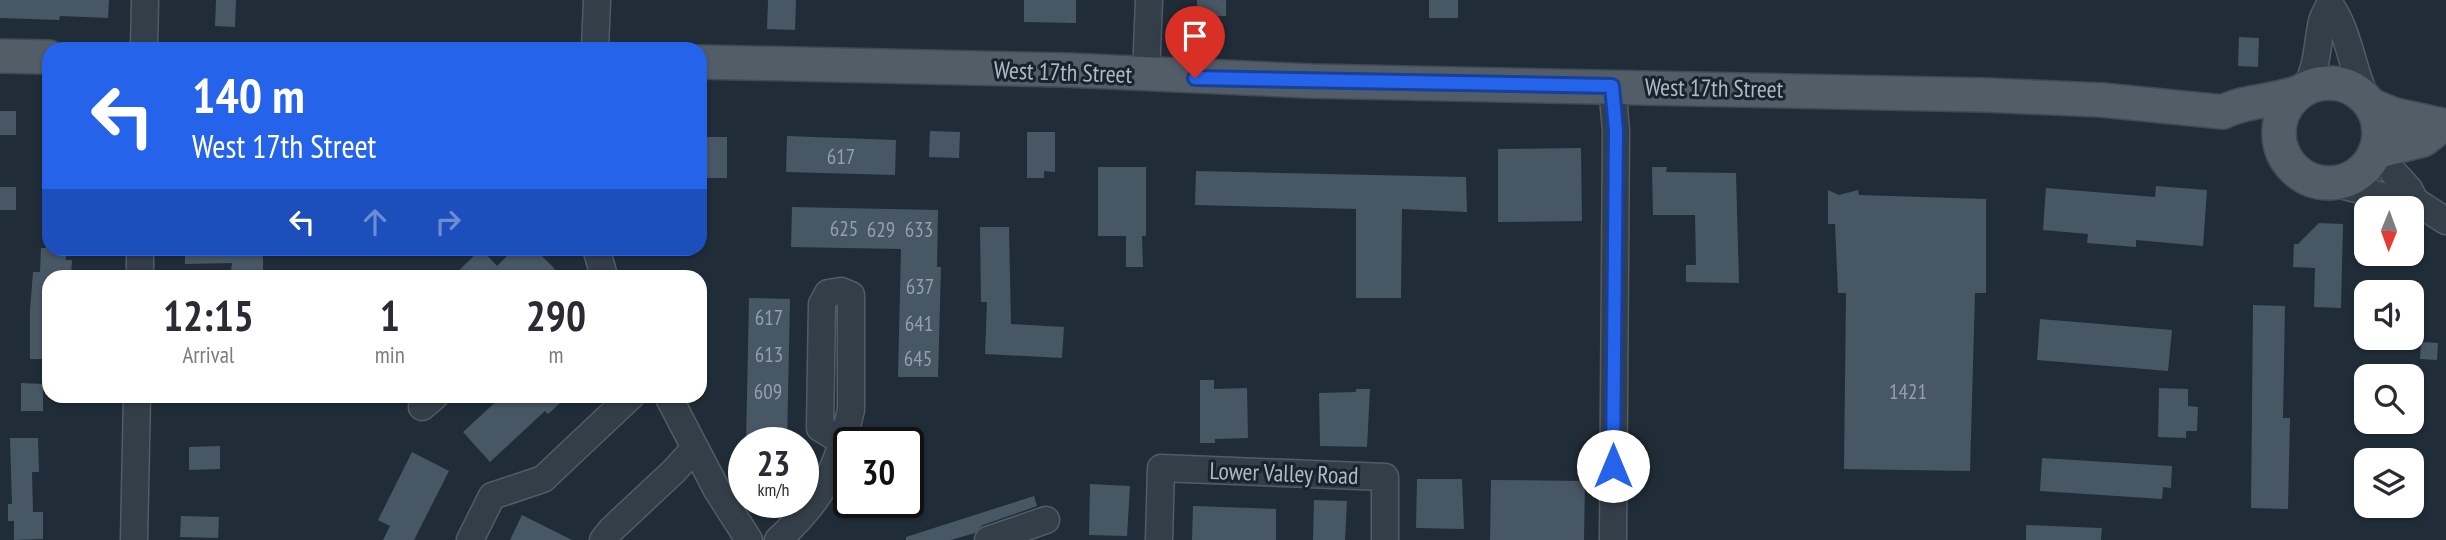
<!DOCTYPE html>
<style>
body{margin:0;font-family:"PT Sans Narrow",sans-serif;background:#f2f2f3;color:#2b2b33;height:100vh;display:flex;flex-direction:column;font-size:26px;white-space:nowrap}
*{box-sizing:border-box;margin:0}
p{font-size:23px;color:#7c7c81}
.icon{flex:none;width:38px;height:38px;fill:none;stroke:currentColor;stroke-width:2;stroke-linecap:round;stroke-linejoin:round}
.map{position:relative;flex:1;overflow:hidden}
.drawer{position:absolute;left:42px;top:270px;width:665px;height:133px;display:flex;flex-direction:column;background:#fff;border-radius:21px;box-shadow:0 2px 5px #0004}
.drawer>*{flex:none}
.top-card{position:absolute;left:42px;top:42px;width:665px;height:214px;border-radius:21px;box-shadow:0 2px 5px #0004;background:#2563eb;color:#fff;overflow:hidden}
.needle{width:46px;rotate:181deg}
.fabs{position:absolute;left:2354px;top:196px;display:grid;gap:14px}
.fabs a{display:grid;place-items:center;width:70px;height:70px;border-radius:14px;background:#fff;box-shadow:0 2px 5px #0004;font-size:35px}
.speed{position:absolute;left:728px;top:427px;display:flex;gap:14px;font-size:35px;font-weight:700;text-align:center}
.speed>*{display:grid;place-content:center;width:91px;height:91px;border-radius:50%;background:#fff;box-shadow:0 2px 5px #0004;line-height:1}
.speed small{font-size:18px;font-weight:400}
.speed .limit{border:4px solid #111;border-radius:10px;background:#fff;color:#111}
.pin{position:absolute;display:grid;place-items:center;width:60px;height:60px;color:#fff;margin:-72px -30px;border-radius:50% 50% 50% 0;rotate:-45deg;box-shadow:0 0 7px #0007}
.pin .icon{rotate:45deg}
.me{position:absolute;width:77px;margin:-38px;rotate:0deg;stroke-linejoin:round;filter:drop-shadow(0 0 5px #0008)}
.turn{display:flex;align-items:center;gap:24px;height:147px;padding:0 35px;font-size:32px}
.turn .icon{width:91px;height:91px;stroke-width:2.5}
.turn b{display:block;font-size:49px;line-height:60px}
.lanes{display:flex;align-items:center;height:66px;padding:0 35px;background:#0003;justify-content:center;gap:35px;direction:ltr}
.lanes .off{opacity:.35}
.eta{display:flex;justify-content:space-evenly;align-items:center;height:119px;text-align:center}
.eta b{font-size:42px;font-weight:800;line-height:49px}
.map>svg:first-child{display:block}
</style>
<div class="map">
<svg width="2446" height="540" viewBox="0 0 2446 540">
<rect width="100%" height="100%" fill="#202d38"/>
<path fill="#485764" d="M0,0H109L108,18L60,16L59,20L0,18Z
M216,0H236L235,27L215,26Z
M768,0H796L795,30L767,29Z
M1024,0H1076V23L1024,22Z
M1197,0H1226V16L1197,17Z
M1429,0H1458V18H1429Z
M2239,37L2259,38L2258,67L2238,66Z
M0,111H16V135H0Z
M930,131L960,132L959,158L929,157Z
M1027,132H1055V172L1044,171V178H1027Z
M787,136L896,140L895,175L786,172Z
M700,137H727V178H700Z
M1581,148L1582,221L1498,222V149Z
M1098,167H1146V236H1142L1143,267H1126V236H1098Z
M1652,167H1667L1666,172L1736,173L1739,283L1686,282V265H1696L1695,215H1653Z
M1196,171L1466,177L1467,212L1402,209L1401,298H1356V209L1195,205Z
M2156,186L2207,190L2203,246L2136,240V247L2087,243L2088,234L2043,230L2046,188L2155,197Z
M0,187H16V210H0Z
M1828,190L1839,195L1858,190L1859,195L1986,199V293H1975L1970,471L1844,469L1846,293H1838L1835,224H1828Z
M792,207L938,210L937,267H941L938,377H898L901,249L791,247Z
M2319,223L2343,224L2341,308L2314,307L2315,268L2293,267L2294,244H2298Z
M980,227H1009L1011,324L1064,327L1062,358L985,354L987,302H981Z
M41,248H66V260H72L71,276H49V359H30V310L33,272H40Z
M185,248H263V271H231L232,263L185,264Z
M515,248H534L555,269L547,276H453L481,249L497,266Z
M749,298L790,299L787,443H746Z
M2253,305L2285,306L2283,418H2290L2288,509L2251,508Z
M2040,319L2172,330L2168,371L2037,360Z
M2421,342L2438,343L2437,360L2420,359Z
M1200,380H1214V389L1247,388L1248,438L1215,439V443H1200Z
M21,383L43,384V411H21Z
M2159,388L2188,389V406L2198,407L2197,431H2186V438L2158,437Z
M1356,389H1370L1367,447L1320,446L1319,393L1356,392Z
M502,396H568L548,414L545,411L490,462L463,432Z
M10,438H38L39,472H32L33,512H43V539L14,540V521H8V504H12Z
M220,446V469L189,470V447Z
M412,452L449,471L414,540H383L390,526L378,520Z
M2042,458L2172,466L2171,488L2163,487L2162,499L2040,491Z
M1417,479H1462L1464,529L1416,528Z
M1491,480L1585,481L1584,540H1490Z
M1090,484L1130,486L1127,536L1089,535Z
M1034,496L1037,506L983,525L975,533L951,540H906V537Z
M1314,500L1347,501L1345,540H1313Z
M1193,506L1276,509V540H1192Z
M522,515L572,540H510Z
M181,516L219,517L218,538L180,537Z
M2026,525L2102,528L2101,540H2026Z"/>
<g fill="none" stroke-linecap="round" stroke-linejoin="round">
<defs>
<path id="minor" d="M2330,5C2349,31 2352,69 2366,98
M144,49L145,0
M595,49L597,0
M1146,75L1149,0
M1612,86L1616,130L1613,540
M2306,87C2318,66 2317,44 2322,21C2324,13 2330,8 2330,0
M2375,152L2409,189L2415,201
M2333,183L2398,200L2415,201L2446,221
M596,248L604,276
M140,276V248
M668,396L717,490L749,540
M422,407L435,396
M134,540L137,396
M470,540L492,496L543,479L631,396
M603,540L611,530L674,471L695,448
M778,540C823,499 837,470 851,410V295L841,291L828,293L822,304L820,428L842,441
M988,540L1046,520
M1159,540L1161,468L1385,477V540"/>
<path id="major" d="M0,56L49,57
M700,62L1066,70L1311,81L1984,95L2102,100L2223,112C2246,100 2274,102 2299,92
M2279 133a50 50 0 1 1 100 0a50 50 0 1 1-100 0Z
M2371,105L2392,114L2446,126
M2375,152L2423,140L2441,126"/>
</defs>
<use href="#minor" stroke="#515c66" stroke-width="29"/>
<use href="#major" stroke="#404a55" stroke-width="36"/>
<use href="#minor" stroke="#343e48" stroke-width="26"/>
<use href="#major" stroke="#525d68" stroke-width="33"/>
</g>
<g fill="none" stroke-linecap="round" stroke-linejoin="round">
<defs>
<path id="route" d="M1195,78L1612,86L1616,130L1613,466"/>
</defs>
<use href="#route" stroke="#184099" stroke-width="18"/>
<use href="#route" stroke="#2563eb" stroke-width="12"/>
</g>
<g text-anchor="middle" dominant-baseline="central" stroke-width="6" stroke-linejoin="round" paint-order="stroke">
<g font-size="21" fill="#94a0ad">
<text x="841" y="156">617</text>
<text x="844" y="228">625</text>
<text x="881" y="229">629</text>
<text x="919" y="229">633</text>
<text x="920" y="286">637</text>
<text x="769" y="317">617</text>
<text x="919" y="323">641</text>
<text x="769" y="354">613</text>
<text x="918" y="358">645</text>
<text x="768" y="391">609</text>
<text x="1908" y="391">1421</text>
</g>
<g font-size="24" fill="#aeb9c5" stroke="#19232d">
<text transform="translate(1063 72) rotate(2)">West 17th Street</text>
<text transform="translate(1714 88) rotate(1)">West 17th Street</text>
<text transform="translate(1284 473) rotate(2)">Lower Valley Road</text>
</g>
</g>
</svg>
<div class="fabs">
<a><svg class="needle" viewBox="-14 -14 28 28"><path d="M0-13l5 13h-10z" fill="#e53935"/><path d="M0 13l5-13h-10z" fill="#7c7c81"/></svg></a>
<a><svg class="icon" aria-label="sound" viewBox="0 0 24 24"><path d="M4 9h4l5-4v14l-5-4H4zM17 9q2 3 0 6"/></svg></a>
<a><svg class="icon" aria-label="search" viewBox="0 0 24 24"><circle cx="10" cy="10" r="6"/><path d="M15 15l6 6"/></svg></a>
<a><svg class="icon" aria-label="layers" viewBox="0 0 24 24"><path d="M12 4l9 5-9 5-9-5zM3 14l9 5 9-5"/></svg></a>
</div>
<div class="speed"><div>23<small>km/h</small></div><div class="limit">30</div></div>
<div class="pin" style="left:1195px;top:78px;background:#d93025"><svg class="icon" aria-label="arrive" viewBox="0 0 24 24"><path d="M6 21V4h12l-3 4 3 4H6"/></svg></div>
<svg class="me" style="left:1613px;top:466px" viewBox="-20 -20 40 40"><circle r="19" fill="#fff"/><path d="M0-13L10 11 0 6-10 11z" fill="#2563eb"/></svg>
<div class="top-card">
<div class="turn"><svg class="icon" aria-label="left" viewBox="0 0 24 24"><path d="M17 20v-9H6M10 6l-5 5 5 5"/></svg><div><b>140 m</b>West 17th Street</div></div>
<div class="lanes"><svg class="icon" aria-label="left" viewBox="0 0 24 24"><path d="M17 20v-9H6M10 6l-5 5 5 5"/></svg><svg class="icon off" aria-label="ahead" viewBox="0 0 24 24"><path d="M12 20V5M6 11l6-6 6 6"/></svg><svg class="icon off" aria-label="right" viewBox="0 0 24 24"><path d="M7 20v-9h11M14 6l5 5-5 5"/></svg></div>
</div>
<section class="drawer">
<div class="eta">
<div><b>12:15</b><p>Arrival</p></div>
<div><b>1</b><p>min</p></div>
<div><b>290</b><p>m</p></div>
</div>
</section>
</div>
